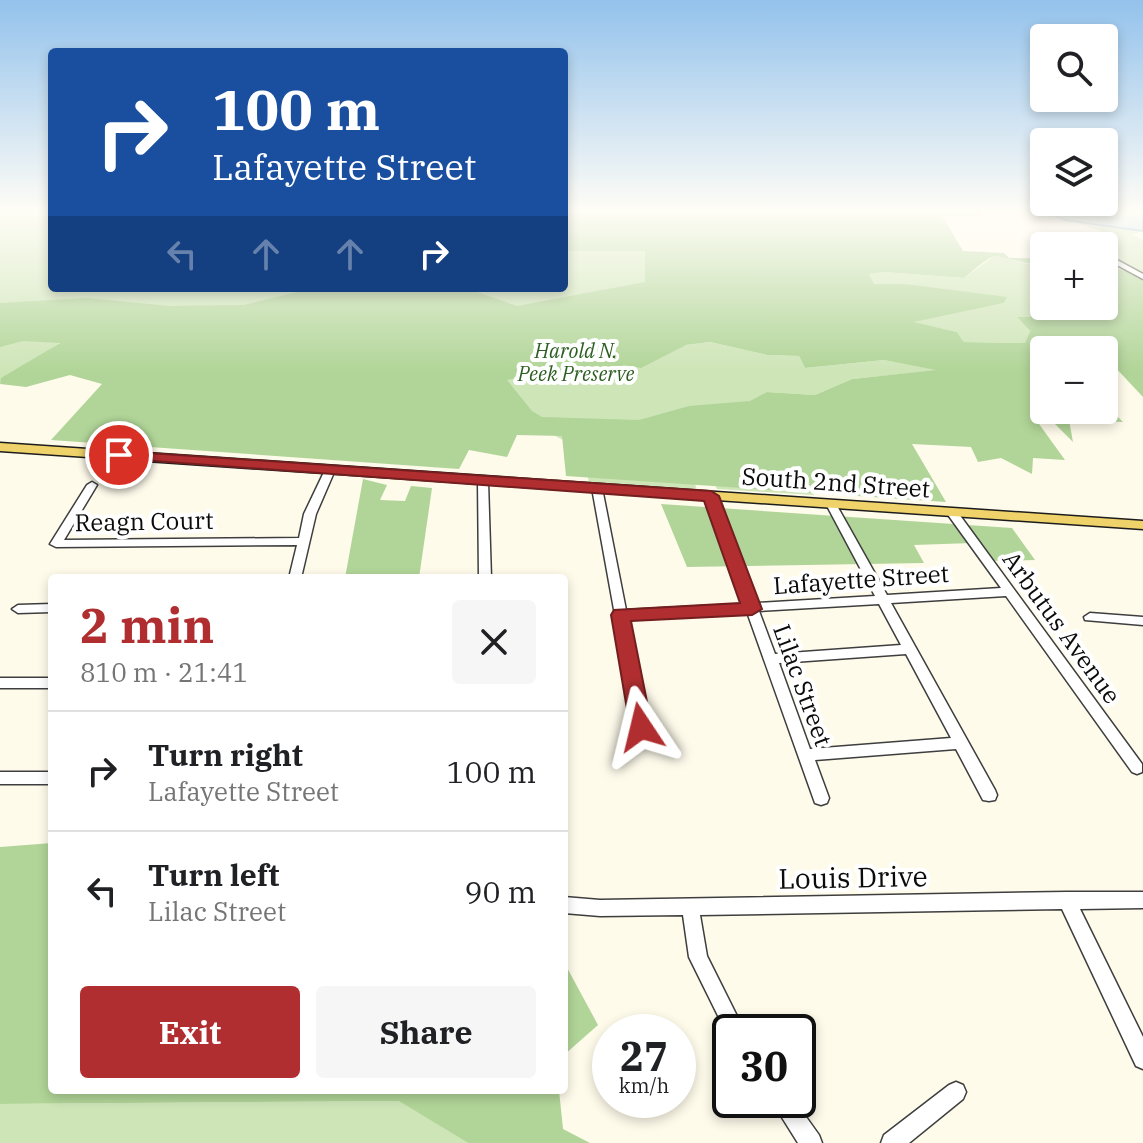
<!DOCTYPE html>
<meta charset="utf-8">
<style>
body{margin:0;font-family:"IBM Plex Serif",serif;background:#f6f6f6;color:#202124;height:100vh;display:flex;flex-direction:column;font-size:30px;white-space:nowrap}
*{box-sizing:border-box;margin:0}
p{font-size:26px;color:#757577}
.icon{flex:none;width:44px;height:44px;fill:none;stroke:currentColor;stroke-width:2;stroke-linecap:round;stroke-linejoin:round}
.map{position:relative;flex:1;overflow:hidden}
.drawer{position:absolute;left:48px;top:574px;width:520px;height:520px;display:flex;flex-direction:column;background:#fff;border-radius:8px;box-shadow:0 4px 12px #0003}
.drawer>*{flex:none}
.guide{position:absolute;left:48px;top:48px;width:520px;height:244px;border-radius:8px;box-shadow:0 4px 12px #0003;background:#1a4fa0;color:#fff;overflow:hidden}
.controls{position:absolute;left:1030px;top:24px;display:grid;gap:16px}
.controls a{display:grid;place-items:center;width:88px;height:88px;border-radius:8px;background:#fff;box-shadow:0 4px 12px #0003;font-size:40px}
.speed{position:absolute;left:592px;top:1014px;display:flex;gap:16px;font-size:40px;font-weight:700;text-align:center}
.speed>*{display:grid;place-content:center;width:104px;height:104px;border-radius:50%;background:#fff;box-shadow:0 4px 12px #0003;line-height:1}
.speed small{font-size:20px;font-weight:400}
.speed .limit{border:4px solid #111;border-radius:12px;background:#fff;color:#111}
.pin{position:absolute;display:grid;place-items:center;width:68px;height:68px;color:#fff;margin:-34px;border:4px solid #fff;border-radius:50%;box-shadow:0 2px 8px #0007}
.me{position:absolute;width:88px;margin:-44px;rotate:350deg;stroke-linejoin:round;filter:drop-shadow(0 0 6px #0008)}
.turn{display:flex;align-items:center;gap:28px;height:168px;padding:0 32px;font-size:36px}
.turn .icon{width:104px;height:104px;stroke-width:2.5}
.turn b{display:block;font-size:56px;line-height:68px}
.lanes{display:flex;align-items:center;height:76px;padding:0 32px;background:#0003;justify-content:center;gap:40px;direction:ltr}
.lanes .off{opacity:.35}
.round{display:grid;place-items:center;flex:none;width:84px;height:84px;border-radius:8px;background:#f6f6f6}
.overview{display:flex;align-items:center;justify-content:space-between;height:136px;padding:0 32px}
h1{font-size:48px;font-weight:700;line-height:60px;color:#b12e30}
.action{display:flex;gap:16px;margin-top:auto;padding:16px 32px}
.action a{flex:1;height:92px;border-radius:8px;background:#b12e30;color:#fff;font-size:32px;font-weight:700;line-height:92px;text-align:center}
.action a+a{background:#f6f6f6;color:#202124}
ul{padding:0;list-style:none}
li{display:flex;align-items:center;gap:24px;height:120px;padding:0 32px;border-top:2px solid #e0e0e0}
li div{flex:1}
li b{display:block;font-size:30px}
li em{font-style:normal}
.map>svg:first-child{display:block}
</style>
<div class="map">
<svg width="1143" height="1143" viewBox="0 0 1143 1143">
<rect width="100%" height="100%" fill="#fefbeb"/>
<path fill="#cee5b8" d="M0,211H52V288H564V211H655L662,348L710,342L767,355L799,356L805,368L884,360L940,370L852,379L815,395L767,392L761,396L814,495L717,489L685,408L671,412L699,496L590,488L583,450L522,419L154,308L42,341L61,342L0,382Z
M1075,222L1143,229L1133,235L1143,240V275L1104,266V246L1088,243L1108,239V234Z
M994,256C1012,256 1023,269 1044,262V306H1060L1062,317L1018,318L1030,331L1025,343L964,342L957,332L912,322L1004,303L905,284H874L868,274L884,272L964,278Z
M400,1101L468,1143H0V1104Z"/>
<path fill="#b1d598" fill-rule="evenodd" d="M564,211H977L978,216H942L963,251L1004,253L1009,258H1039L1034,253H1044V262C1025,268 1001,253 992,257C982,262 973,271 964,278L884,272L869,274L874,284H905L1007,297L1004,303L914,322L957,332L964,342L1025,343L1030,331L1017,317H1062L1060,306H1104V266L1143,275V397L1113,365L1104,370V350H1044V410H1104V403L1123,422L1069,420L1073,442L1046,415L1034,417L1065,460L1033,458L1032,474L1001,458L978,462L971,447L912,444L946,502L566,476L562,436L517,435L507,457L469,450L459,469L51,440L102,384L70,375L26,387L0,384L1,378L60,343L23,341L0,347V303L87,298L170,306L244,305L313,288H465L517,306L645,282V251H568L564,247ZM710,342L767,355L799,356L805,368L884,360L936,370L852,379L815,395L767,392L750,401L689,406L639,420L542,417L532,411L507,380L531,376L557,379L562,368L603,374L624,365L641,368L686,345Z
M363,479L387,485L380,500L405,501L411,486L432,488L419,578H345Z
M661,504L1012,528L1035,560L987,561L972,543L914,545L924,563L687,567Z
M52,843V1090H559L563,1129L590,1143H468L399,1101L0,1104V847Z
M564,962L598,1025L564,1055Z"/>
<path fill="#b4d8f1" stroke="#408ac3" stroke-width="2" d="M1044,211H1143V231L1065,220Z"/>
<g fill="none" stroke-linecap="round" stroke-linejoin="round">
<defs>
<path id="minor" d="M1082,236L1093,246H1086L1079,238Z
M1104,253L1143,274V279L1104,258Z
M330,467L335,470L316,514L301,578H289L297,545L56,547L50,544L87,485L92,482L97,485L64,540L299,538L304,514L325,470Z
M483,478L488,481L491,578H479L478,481Z
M597,485L602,488L626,610L744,604L706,496L711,493L716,496L756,603L875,596L826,504L831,501L836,504L887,595L1001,588L946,512L952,509L956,510L1142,764V772L1137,774L1132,772L1006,596L891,603L995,790L997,795L995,800L989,801L983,800L956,749L815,760L829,798L827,803L821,805L815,803L747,612L627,619L648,727L646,731L641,733L636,731L592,488ZM879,604L901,645L775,654L759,611ZM906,654L951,738L810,749L779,663Z
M52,604V612L18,613L12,609L18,605Z
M1090,613L1143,617V625L1085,620L1084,617Z
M0,678H52V688H0Z
M0,772H52V784H0Z
M1067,892H1143V908L1080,909L1143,1037V1069L1136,1066L1062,909L700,915L707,956L745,1032H730V1040L689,957L683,915L600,916L564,913V897L600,900Z
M956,1082L963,1085L966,1092L963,1099L909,1143H881L884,1135L949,1085Z
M771,1100H794L819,1135L822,1143H798Z"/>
<path id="major" d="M0,443L1143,521V529L0,451Z"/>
</defs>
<use href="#minor" stroke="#3e3e3e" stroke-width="3"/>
<use href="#major" stroke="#1c1c1c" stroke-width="3"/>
<use href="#minor" fill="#fff" fill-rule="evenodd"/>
<use href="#major" fill="#efd36a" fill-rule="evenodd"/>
</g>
<linearGradient id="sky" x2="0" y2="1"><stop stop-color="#93c2ec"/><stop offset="0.57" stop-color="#fffdf6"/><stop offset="1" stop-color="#fffdf6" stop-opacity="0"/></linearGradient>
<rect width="1143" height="371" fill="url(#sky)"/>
<path fill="#b12e30" stroke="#731e1f" stroke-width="2" d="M119,451L711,491L719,496L762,609L752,615L631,621L652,727L648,733L641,736L633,733L630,727L611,615L614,610L740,603L704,501L113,458V452Z"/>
<g text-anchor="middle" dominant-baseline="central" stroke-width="8" stroke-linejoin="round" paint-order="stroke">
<g font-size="20" font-style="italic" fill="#2c5e21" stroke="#fff">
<text x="576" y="350">Harold N.<tspan x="576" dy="23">Peek Preserve</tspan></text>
</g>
<g font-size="24" fill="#0b0b0b" stroke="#fff">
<text transform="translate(836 482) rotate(4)">South 2nd Street</text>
<text transform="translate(144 521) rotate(-1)">Reagn Court</text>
<text transform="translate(861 579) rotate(-4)">Lafayette Street</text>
<text transform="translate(1062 627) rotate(54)">Arbutus Avenue</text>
<text transform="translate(803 685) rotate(70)">Lilac Street</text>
</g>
<g font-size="28" fill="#0b0b0b" stroke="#fff">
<text transform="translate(853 877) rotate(-1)">Louis Drive</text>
</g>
</g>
</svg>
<div class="controls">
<a><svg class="icon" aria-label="search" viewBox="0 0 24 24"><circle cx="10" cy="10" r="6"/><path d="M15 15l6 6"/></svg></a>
<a><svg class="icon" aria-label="layers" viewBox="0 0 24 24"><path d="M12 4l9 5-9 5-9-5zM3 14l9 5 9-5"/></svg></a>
<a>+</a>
<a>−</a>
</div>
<div class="speed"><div>27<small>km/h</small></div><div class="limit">30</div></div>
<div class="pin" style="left:119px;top:455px;background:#d93025"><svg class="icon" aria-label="arrive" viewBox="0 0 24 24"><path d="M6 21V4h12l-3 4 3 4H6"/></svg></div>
<svg class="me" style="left:641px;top:727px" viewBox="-20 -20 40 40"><path d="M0-17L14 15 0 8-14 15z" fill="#b12e30" stroke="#fff" stroke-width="4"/></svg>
<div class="guide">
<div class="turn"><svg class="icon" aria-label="right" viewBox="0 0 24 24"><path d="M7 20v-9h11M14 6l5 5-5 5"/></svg><div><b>100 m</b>Lafayette Street</div></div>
<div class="lanes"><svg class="icon off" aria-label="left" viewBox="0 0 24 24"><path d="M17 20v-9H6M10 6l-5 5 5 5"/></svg><svg class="icon off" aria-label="ahead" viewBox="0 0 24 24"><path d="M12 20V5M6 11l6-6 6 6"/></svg><svg class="icon off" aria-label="ahead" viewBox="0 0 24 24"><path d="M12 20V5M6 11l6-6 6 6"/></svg><svg class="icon" aria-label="right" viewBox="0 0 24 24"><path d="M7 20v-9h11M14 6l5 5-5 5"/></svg></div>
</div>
<section class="drawer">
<div class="overview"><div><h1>2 min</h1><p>810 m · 21:41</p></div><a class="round"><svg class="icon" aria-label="close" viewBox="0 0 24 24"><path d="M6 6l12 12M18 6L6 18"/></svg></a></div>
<ul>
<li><svg class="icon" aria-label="right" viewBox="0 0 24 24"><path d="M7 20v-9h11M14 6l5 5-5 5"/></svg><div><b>Turn right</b><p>Lafayette Street</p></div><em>100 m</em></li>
<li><svg class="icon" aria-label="left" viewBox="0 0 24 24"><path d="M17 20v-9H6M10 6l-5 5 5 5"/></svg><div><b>Turn left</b><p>Lilac Street</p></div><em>90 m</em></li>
</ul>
<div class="action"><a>Exit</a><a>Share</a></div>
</section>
</div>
